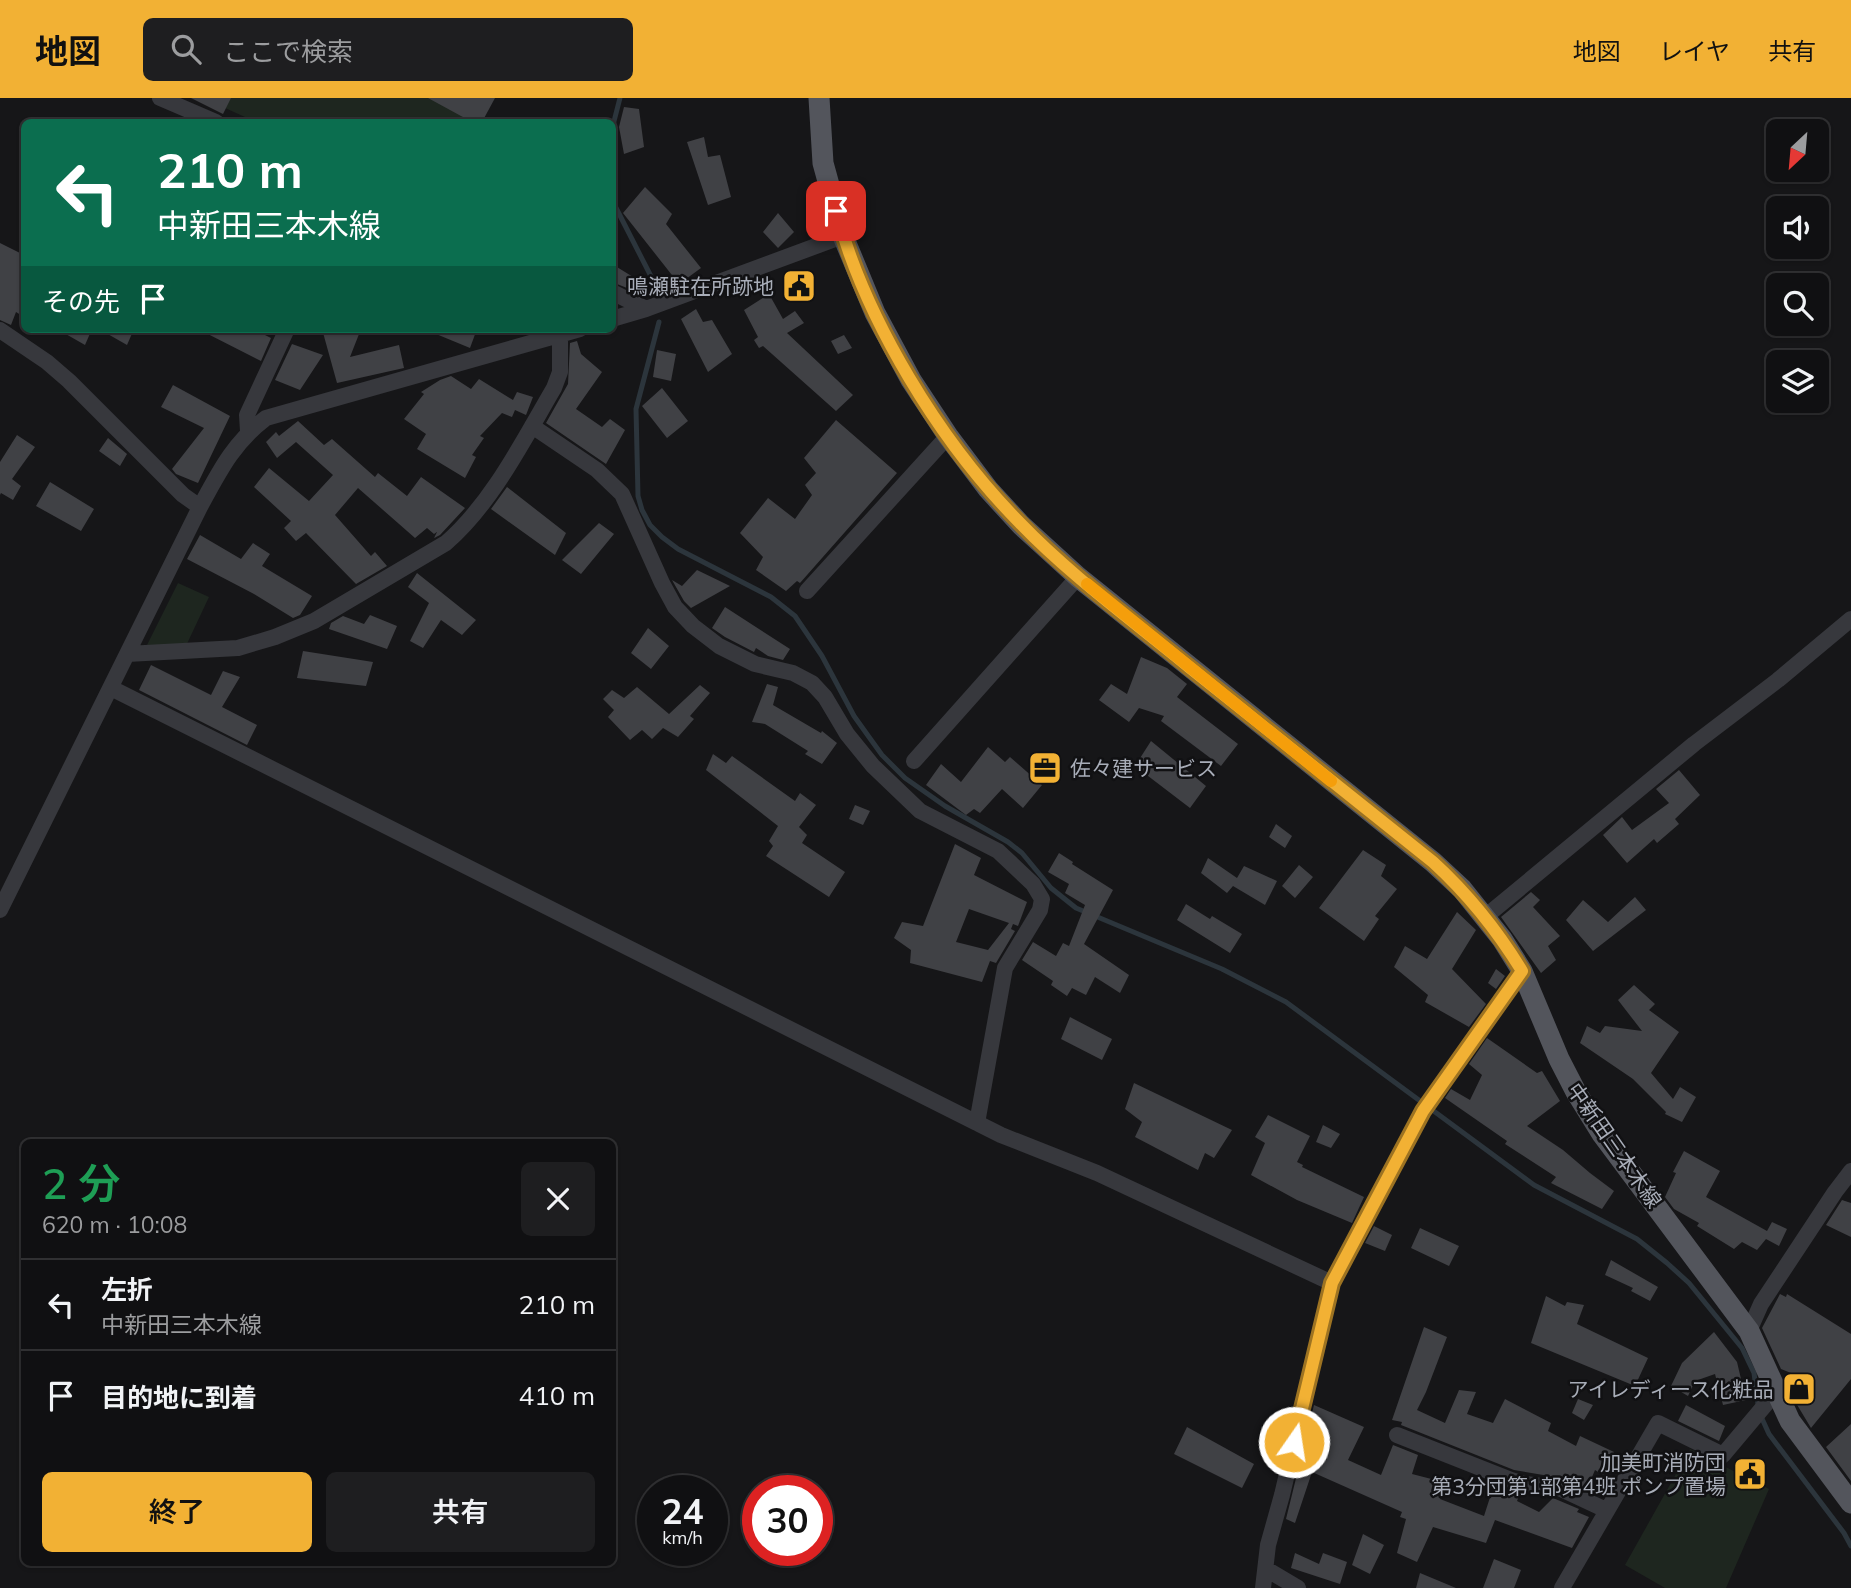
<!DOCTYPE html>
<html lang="ja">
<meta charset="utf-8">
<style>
body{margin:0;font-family:Mulish,"Noto Sans JP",sans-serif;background:#1e1e20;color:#f1f3f6;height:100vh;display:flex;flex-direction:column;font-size:26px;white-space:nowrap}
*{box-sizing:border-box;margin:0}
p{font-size:23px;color:#9c9d9f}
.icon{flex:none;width:38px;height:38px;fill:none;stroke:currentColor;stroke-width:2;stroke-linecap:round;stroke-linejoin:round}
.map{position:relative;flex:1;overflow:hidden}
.drawer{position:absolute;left:21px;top:1041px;width:595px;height:427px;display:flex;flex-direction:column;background:#101012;border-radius:10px;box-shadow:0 2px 5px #0004,0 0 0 2px #303032}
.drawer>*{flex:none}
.guide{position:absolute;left:21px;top:21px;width:595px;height:214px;border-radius:10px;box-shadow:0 2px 5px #0004,0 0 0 2px #303032;background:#0b6e4f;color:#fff;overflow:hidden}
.needle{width:46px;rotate:206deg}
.buttons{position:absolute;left:1766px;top:21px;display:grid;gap:14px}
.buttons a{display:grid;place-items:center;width:63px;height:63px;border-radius:10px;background:#101012;box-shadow:0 2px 5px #0004,0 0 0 2px #303032;font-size:35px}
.speed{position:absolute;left:637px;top:1377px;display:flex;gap:14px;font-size:35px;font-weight:700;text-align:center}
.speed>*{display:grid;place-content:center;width:91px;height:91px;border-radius:50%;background:#101012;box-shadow:0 2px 5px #0004,0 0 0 2px #303032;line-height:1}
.speed small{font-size:18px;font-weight:400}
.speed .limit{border:10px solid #d22;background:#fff;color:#111}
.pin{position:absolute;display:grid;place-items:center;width:60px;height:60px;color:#fff;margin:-30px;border-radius:14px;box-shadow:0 4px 10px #0006}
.me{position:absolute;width:77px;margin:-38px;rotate:13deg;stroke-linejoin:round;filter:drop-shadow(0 0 5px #0008)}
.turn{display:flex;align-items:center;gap:24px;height:147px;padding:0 21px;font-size:32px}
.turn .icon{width:91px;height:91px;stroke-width:2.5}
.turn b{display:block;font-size:49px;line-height:60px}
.then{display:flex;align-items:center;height:66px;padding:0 21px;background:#0003;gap:14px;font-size:26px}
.round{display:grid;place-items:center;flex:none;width:74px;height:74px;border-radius:10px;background:#1e1e20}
.summary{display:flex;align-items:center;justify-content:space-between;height:119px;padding:0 21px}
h1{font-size:42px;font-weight:600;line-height:52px;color:#1e9e55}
.button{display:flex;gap:14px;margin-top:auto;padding:14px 21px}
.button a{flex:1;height:80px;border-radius:10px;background:#f2b134;color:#111;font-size:28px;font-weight:600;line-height:80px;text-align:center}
.button a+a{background:#1e1e20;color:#f1f3f6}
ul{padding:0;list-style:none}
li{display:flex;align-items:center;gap:21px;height:91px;padding:0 21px;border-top:2px solid #303032}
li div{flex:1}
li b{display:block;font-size:26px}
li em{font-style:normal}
header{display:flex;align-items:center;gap:42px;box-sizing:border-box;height:98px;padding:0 35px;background:#f2b134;color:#111}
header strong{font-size:33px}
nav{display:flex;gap:38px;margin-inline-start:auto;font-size:24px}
.search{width:490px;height:63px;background:#1e1e20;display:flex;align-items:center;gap:18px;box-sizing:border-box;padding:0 24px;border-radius:10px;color:#9c9d9f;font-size:26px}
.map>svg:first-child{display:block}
</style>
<header>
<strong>地図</strong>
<div class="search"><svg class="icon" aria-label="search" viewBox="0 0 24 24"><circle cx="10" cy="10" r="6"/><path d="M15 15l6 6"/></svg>ここで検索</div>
<nav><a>地図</a><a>レイヤ</a><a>共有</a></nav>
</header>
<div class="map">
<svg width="1851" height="1490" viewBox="0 0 1851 1490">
<rect width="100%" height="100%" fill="#161618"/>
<path fill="#1e261f" d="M203,0H474L459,24H256Z
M178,485L209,499L185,550L146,549Z
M1690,1351L1769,1391L1726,1490H1665L1625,1467Z"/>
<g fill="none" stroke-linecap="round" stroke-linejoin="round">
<path stroke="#2c353c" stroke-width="5" d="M612,31L620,0
M612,102L658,192
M659,224L636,311L638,398L642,412L650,427L662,439L678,451L771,499L795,518L822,558L854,618L869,639L882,657L905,680L945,708L1008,744L1022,755L1051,790L1076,810L1222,871L1286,904L1534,1087L1637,1141L1667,1165L1689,1185L1742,1250L1754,1275L1759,1314L1769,1336L1844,1435L1851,1448"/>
</g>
<path fill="#404145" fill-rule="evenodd" d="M191,0H231L223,16Z
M428,0H495L482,24H472Z
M624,9L639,11L644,49L624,56L619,29Z
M704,39L708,59L720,57L731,99L708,107L687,44Z
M645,89L672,116L666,126L701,170L679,186L623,115Z
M778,115L794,134L778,150L763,134Z
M0,145L24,157V219L16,214L11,227L0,222Z
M612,166L638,182L632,192L612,184Z
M769,196L783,221L795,213L804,225L787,235L853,297L836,313L763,248L759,250L754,242L758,239L744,212Z
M696,211L703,224L712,222L732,256L708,274L681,221Z
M57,231H92L85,247Z
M99,231H134L127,247Z
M198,231H253L271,240L261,263Z
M322,231H361L350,259L399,247L404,270L337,285Z
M424,231H477L470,250Z
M844,237L852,250L838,256L831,243Z
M577,243L581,256L602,274L576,311L602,329L610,321L625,332L606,366L546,325L568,286L570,245Z
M292,246L323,257L300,292L275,282Z
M657,252L676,256L671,283L653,279Z
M451,278L471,291L479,281L513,302L517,294L533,299L526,317L515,312L512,319L502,315L480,338L484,340L472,357L476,359L465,380L417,351L426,336L404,321L424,296L421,294L440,282Z
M173,287L230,318L198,385L176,376L172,371L204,330L161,309Z
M662,290L688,323L667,340L642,308Z
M836,322L897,375L800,485L797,483L786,493L756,472L763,459L740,435L768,400L795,421L812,397L805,387L816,375L804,360Z
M298,323L324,347L332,341L375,379L378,375L407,398L421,379L465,410L440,437L434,440L437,434L434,436L427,430L415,440L358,390L335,417L371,458L375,454L387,468L356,486L306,435L296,443L284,430L291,423L254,389L269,370L309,403L333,377L296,344L277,360L266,344L276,334L279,338Z
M17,337L35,349L12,381L21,388L13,402L1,395L0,397V364Z
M108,340L127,356L120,368L99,353Z
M50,384L94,411L81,433L36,408Z
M507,389L566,435L555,457L491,411Z
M599,425L614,436L581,476L562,462Z
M200,437L241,461L253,445L270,456L262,468L312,498L300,517L293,520L254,496L187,461Z
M697,472L730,488L691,510L684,503L672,482L682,488Z
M417,475L476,522L462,537L441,522L423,550L410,543L429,505L408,489Z
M725,509L790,551L783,562L768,558L756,550L754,554L725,539L712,530Z
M370,517L397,528L387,551L329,531L331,525L343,518L364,526Z
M648,530L669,548L651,571L631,555Z
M303,553L373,564L366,588L297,580Z
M1141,559L1167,570L1187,586L1177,599L1238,646L1221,668L1161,623L1164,618L1139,610L1129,624L1099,602L1111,586L1127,596Z
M151,567L211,597L223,573L240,579L222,609L257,627L247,647L139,592Z
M767,586L778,589L773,607L821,635L822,633L837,645L822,666L805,656L808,653L765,626L752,624Z
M700,587L710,595L690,618L694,621L678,639L663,630L652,641L642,632L630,642L608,619L614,612L603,601L612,592L624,600L637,589L669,616Z
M1151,643L1206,688L1190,710L1135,668Z
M988,649L1005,664L1010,659L1042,687L1023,710L1002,691L980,715L974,711L966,717L926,687L941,666L961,684Z
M713,656L726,665L732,658L795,703L800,695L816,707L799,729L807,737L802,745L845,774L829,799L766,758L773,748L769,743L778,728L706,672Z
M1679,672L1700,697L1675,721L1679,726L1657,745L1654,741L1627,765L1603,737L1622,719L1632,732L1669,705L1656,691Z
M855,707L870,713L863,727L849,721Z
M1276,726L1292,738L1285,750L1269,739Z
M955,746L981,760L974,777L1027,804L1018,828L1013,826L1011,831L1015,833L996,865L990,863L982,884L910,865L911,852L894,840L902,824L923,828ZM969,811L1009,825L988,852L956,844Z
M1363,752L1386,767L1381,778L1397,791L1375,818L1379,821L1364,843L1319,810Z
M1059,755L1073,764L1072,766L1113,792L1084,846L1129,877L1120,895L1095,879L1086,897L1072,890L1067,898L1051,887L1053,883L1022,862L1033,844L1056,858L1063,845L1069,848L1085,807L1065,795L1069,786L1048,774Z
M1208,760L1237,780L1244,768L1277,783L1265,807L1233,788L1227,795L1201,775Z
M1299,767L1313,779L1295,800L1282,788Z
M1531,794L1540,802L1533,809L1560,838L1548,848L1556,862L1541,875L1501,819Z
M1635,799L1646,812L1593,853L1566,822L1583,802L1608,824Z
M1186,806L1210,821L1212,818L1242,836L1230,855L1177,822Z
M1457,814L1476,832L1452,871L1486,906L1469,929L1425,904L1428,897L1394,869L1405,848L1427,861Z
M1496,871L1505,878L1496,891L1488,885Z
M1634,887L1655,906L1649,912L1679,934L1651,975L1673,1001L1680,989L1696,999L1682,1024L1665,1016L1666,1014L1633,981L1580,945L1587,928L1600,935L1605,928L1642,933L1618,902Z
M1070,919L1112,941L1102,962L1061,941Z
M1487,940L1537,975L1542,973L1560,1003L1527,1028L1563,1052L1590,1075L1614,1093L1602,1111L1551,1085L1556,1079L1505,1046L1507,1043L1445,1000L1451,991L1470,1002L1482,977L1469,966Z
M1134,985L1232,1032L1214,1060L1205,1055L1198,1072L1135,1039L1142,1024L1125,1011Z
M1268,1017L1310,1038L1297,1064L1303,1067L1302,1069L1364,1099L1352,1125L1297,1102L1251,1077L1265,1045L1255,1039Z
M1323,1027L1340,1036L1331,1050L1316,1044Z
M1684,1053L1720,1073L1706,1099L1767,1133L1772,1124L1787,1131L1779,1148L1766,1141L1757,1152L1742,1144L1734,1151L1697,1128L1699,1125L1674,1111L1665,1099L1676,1075L1673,1074Z
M1842,1102L1851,1105V1139L1826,1127Z
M1374,1128L1392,1137L1385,1153L1365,1145Z
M1420,1130L1459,1148L1449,1168L1411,1150Z
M1611,1162L1658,1189L1650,1203L1631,1193L1633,1190L1605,1177Z
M1780,1196L1786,1199L1787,1196L1851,1236V1281L1811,1330L1796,1305L1811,1283L1781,1271L1762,1230Z
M1546,1198L1565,1208L1567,1204L1584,1207L1577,1226L1648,1260L1635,1288L1531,1245Z
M1424,1229L1447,1239L1426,1294L1417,1312L1445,1325L1459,1292L1476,1294L1467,1316L1493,1325L1505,1301L1551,1325L1548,1333L1576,1348L1580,1338L1614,1354L1603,1377L1595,1372L1587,1391L1561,1380L1514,1372L1401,1327L1402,1324L1392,1322Z
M1714,1234L1737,1264L1746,1302L1723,1307L1715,1276L1695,1283L1688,1298L1671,1288L1682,1265Z
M1578,1301L1593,1307L1584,1322L1572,1315Z
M1314,1307L1364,1329L1348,1362L1381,1377L1393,1347L1418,1357L1412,1376L1447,1385L1440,1401L1484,1418L1494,1387L1520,1396L1517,1403L1539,1414L1553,1400L1579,1411L1577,1414L1589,1419L1572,1450L1495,1422L1486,1445L1433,1429L1417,1464L1397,1455L1406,1421L1400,1419L1402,1414L1312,1374L1295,1425L1286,1421Z
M1686,1307L1725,1328L1719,1343L1678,1323Z
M1851,1326V1383L1826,1349Z
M1187,1329L1254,1366L1242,1390L1174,1356Z
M1363,1436L1384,1447L1370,1476L1352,1467Z
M1295,1455L1319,1466L1323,1455L1347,1464L1340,1486L1291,1470Z
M1494,1461L1521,1472L1514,1490H1483Z
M1420,1475L1456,1490H1416Z"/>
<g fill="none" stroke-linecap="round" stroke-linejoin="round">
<path stroke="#37383d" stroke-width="16" d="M160,0L216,24
M612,194L646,211
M612,221L646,211L843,138
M0,232L47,264L69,283L183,397L200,409
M532,328L597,372L622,396L662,485L675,509L693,528L719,548L755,566L793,575L812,585L825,599L847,636L873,668L920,713L998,753L1033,786L1042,801L1040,812L1005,870L977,1025
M248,333L247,317L287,231
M807,493L948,338
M127,556L238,550L275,539L314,523L446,445C492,405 523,343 554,290L560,274V237
M111,590L1001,1037L1097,1075L1332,1185L1282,1397L1268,1447L1263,1490
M914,663L1078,479
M0,812L200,409C219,374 233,345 266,320L580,231
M1485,819L1694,646L1778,582L1851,521
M1332,1185L1423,1013L1522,873
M1749,1233L1761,1206L1835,1094L1851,1073
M1397,1337L1511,1382L1525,1386L1559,1390L1606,1412
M1266,1471L1298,1490
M1562,1490L1658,1325L1723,1357L1776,1294"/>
<path stroke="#53555c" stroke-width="21" d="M819,0L823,65L843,138L875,215L911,282L948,338L988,391L1021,427L1078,479L1433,764L1462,791L1502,841L1522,873L1559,961L1576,994L1602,1036L1749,1233L1790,1323L1851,1405"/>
</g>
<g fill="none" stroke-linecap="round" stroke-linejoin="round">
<defs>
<path id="route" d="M836,113C866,223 940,344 1020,425C1071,478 1132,522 1189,569C1270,634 1351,699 1433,764C1468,796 1497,832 1522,873L1423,1013L1332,1185L1294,1344"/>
</defs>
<use href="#route" stroke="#9d7322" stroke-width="18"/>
<use href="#route" stroke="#f2b134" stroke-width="12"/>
<path stroke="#f59e0b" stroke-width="12" d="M1087,486L1331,683"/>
</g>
<defs>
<symbol id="civic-square" viewBox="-11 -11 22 22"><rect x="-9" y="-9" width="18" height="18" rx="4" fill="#f2b134" stroke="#111113"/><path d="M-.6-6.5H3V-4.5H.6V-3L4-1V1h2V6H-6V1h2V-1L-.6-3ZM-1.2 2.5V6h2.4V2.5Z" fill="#111"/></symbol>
<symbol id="office-square" viewBox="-11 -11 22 22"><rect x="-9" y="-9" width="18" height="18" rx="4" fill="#f2b134" stroke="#111113"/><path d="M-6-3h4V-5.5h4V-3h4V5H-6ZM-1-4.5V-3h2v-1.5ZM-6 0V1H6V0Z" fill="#111"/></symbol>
<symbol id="shop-square" viewBox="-11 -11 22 22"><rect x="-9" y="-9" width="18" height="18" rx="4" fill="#f2b134" stroke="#111113"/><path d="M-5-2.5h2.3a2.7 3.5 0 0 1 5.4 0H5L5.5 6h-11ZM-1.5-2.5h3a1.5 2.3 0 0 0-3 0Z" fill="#111"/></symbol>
</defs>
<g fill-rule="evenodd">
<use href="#civic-square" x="780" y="169" width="38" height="38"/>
<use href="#office-square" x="1026" y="651" width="38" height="38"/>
<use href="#shop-square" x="1780" y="1272" width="38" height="38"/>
<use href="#civic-square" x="1731" y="1357" width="38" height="38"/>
</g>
<g text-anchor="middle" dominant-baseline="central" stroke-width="5" stroke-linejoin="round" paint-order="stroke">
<g font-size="21" fill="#a8adb8" stroke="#111113" text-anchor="end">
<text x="774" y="188">鳴瀬駐在所跡地</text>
<text x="1070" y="670" text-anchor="start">佐々建サービス</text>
<text x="1774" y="1291">アイレディース化粧品</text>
<text x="1726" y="1364">加美町消防団<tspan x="1726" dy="24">第3分団第1部第4班 ポンプ置場</tspan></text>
</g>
<g font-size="21" fill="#a8adb8" stroke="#111113">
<text transform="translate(1615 1047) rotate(55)">中新田三本木線</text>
</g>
</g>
</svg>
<div class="buttons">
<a><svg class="needle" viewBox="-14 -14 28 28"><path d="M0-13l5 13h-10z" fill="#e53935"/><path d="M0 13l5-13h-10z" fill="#9c9d9f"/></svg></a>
<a><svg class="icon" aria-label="sound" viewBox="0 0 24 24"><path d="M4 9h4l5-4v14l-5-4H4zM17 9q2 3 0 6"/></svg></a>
<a><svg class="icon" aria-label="search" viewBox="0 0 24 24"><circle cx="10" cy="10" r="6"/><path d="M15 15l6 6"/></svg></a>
<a><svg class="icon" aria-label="layers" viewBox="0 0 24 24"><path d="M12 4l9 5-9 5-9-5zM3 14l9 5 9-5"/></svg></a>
</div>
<div class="speed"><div>24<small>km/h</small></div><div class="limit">30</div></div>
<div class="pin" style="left:836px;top:113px;background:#d93025"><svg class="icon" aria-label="arrive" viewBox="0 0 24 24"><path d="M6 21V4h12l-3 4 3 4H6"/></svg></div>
<svg class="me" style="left:1294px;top:1344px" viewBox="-20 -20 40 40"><circle r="17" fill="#f2b134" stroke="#fff" stroke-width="3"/><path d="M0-11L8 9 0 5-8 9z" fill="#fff"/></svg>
<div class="guide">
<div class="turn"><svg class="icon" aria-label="left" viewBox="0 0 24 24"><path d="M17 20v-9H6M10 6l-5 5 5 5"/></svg><div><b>210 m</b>中新田三本木線</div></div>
<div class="then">その先<svg class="icon" aria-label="arrive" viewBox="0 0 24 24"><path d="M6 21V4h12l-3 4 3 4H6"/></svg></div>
</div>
<section class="drawer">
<div class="summary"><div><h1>2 分</h1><p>620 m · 10:08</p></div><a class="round"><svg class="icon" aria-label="close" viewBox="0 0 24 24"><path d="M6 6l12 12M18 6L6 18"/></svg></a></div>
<ul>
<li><svg class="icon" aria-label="left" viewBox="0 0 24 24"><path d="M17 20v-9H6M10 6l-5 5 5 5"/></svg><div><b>左折</b><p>中新田三本木線</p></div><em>210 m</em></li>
<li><svg class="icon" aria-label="arrive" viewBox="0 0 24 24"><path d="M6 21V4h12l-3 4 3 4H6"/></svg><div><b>目的地に到着</b></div><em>410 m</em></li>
</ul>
<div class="button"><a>終了</a><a>共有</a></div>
</section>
</div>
